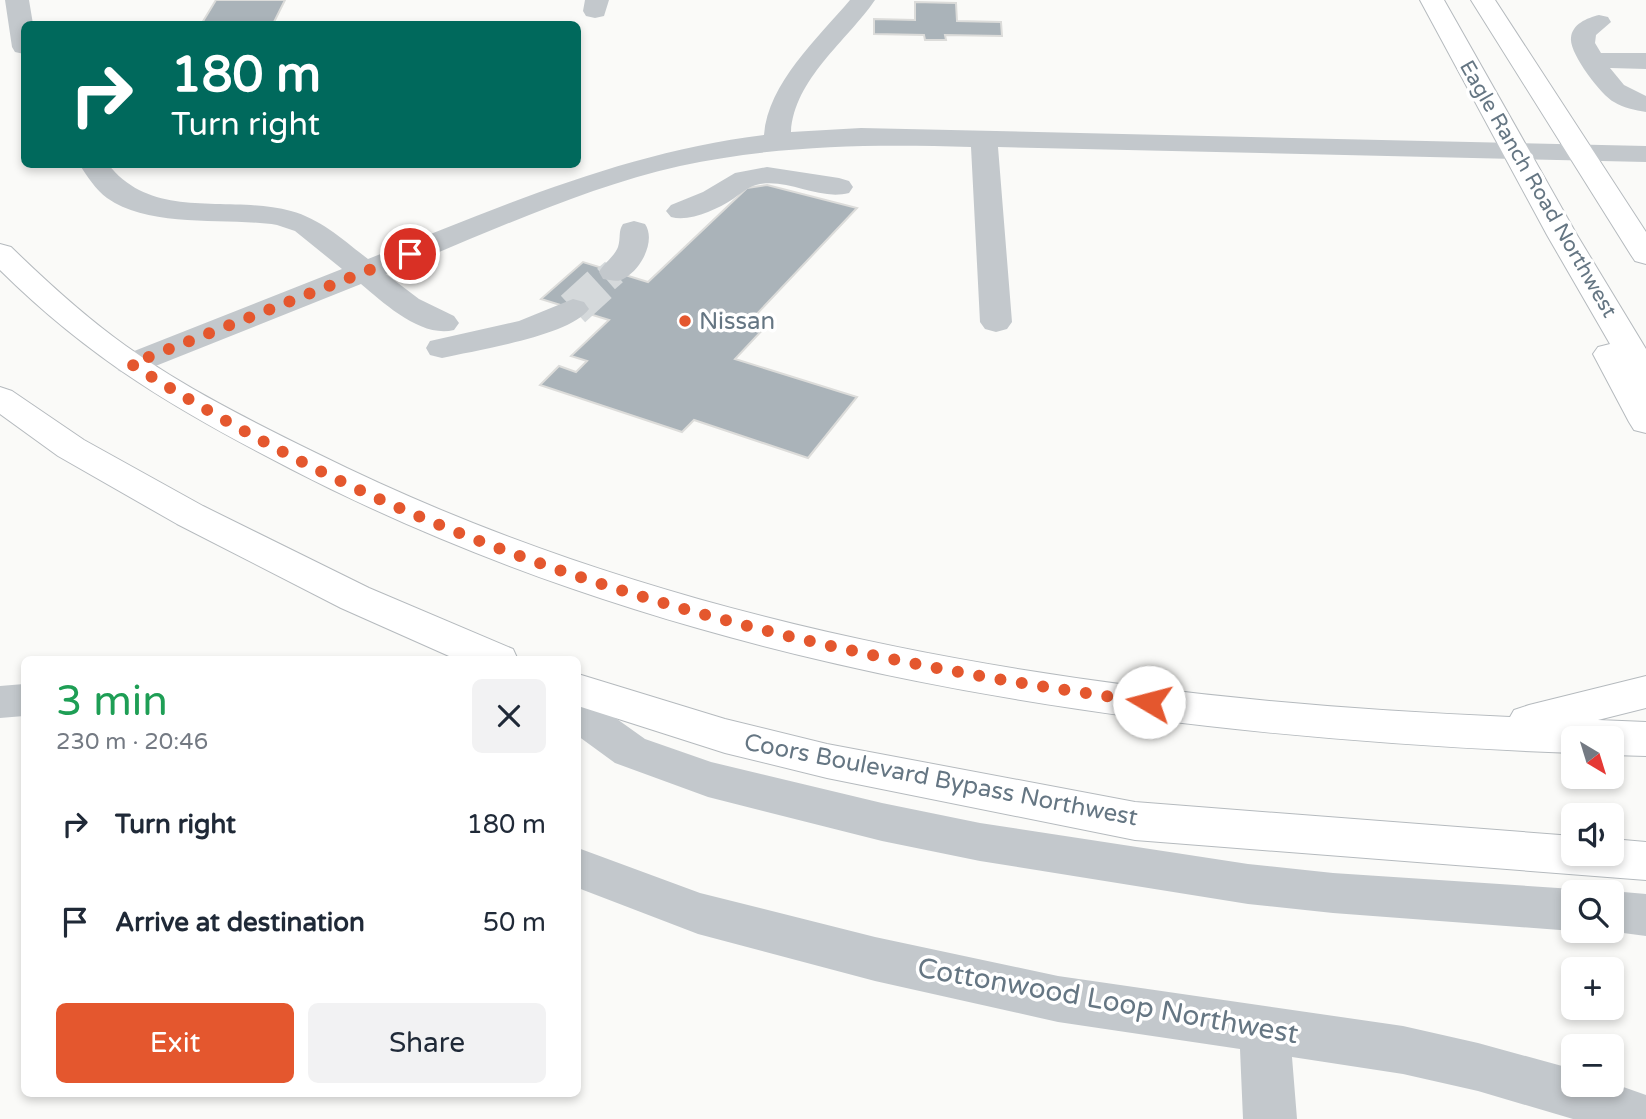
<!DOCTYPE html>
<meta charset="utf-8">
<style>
body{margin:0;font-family:"Varela Round",sans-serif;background:#f2f2f3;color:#1f2937;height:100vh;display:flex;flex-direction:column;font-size:26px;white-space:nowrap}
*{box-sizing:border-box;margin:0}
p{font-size:23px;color:#747a83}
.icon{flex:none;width:38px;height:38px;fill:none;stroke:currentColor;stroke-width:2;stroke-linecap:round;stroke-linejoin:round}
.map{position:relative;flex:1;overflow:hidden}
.panel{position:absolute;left:21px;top:656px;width:560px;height:441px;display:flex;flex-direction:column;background:#fff;border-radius:10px;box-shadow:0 4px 10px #0003}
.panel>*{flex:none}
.guide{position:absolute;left:21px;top:21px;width:560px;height:147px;border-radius:10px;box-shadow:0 4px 10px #0003;background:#00695c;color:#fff;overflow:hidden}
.needle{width:46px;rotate:142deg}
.tools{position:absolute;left:1561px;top:726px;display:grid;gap:14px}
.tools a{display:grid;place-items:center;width:63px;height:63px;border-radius:10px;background:#fff;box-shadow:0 4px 10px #0003;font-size:35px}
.pin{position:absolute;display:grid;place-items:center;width:60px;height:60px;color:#fff;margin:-30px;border:4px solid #fff;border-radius:50%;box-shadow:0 2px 7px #0007}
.me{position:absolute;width:77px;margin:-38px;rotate:278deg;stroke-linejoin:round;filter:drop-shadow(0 0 5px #0008)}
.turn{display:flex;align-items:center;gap:24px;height:147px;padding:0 35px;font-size:32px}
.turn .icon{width:91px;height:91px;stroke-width:2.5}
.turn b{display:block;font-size:49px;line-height:60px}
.round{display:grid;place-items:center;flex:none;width:74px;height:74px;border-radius:10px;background:#f2f2f3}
.head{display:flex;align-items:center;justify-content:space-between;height:119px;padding:0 35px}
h1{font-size:42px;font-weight:600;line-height:52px;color:#1e9e55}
.primary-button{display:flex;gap:14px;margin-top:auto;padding:14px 35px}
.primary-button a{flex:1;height:80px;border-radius:10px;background:#e4572e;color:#fff;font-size:28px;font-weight:600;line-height:80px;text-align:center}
.primary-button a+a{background:#f2f2f3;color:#1f2937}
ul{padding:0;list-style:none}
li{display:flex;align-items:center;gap:21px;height:98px;padding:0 35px}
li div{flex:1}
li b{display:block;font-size:26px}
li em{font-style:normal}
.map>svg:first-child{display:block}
</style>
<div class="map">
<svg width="1646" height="1119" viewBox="0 0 1646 1119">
<rect width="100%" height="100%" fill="#fafaf8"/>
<path fill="#aab3b9" stroke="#dcdcda" stroke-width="2" d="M216,0H285L274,22L202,23Z
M915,2L956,3L957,21L1001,22L1002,36L945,35L946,40H925L924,35L874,34V19L915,20Z
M767,185L857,208L753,318L769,323L735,359L857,397L808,458L694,420L682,432L540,385L559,366L576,372L587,361L571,356L609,320L541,299L583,262L648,282L747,188Z"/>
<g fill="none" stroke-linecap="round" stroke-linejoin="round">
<path stroke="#d5d9db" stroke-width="27" stroke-dasharray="27 14" stroke-linecap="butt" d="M606,279L614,272"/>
<path stroke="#d5d9db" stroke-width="36" stroke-dasharray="36 18" stroke-linecap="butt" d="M573,309L608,277"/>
<defs>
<path id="major" d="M1420,0H1444L1577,235L1646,349V433L1634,430L1629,422L1593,354L1598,347L1610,344L1547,235Z
M1471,0H1495L1646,232V264L1635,261L1631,255Z
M0,244L11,247C47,282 85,317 126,346C185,388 251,421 316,453C683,636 1104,700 1510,717L1514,710L1529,705L1646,676V708L1598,720L1646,722V756L1612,755V738H1573V753C1136,736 684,672 291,469C178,411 91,360 0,270Z
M0,387L12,391L84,440L203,506L369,588L513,649L518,660H458L341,608L177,524L58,456L0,414Z
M578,674L725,719L827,744L1135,802L1573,836V854H1612V839L1646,842V880L1135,840L827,778L725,753L578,706Z"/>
</defs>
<use href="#major" stroke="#b5babe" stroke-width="2"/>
<path fill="#c3c8cc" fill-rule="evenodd" d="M5,0H29L33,24H24V54L15,52L12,47Z
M585,0H609L604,16L595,18L586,16L583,11Z
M850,0H875C847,41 794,79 791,132L861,128L1646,146V162L998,147L1012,322L1007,329L996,332L985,329L980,322L971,147C872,144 777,145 680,166C579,189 483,235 386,274L419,299L454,316L459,323L454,330C421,338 385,304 361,284L143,371L131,374L119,371L114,364L119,357L342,269L295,231L277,225C226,217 151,229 107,198C96,190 87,176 79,164H108C153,222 228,194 291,211C321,219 343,240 368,259C497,208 624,152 764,135C768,83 818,38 850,0Z
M1599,15L1608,17L1611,22L1596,35L1595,43L1601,53H1646V69L1610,68L1624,85L1646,96V112C1635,110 1623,108 1614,102C1601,95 1569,53 1571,38C1572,24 1587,18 1599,15Z
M767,167L839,178L849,181L853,187L849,193C818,201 787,177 756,185C748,187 740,194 733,199C716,210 690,222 671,217L666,211L671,205L703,192L735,173Z
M634,221L645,224C656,240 642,268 625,278C618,283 611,280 603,279L599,272C604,263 614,257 618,247C621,238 618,231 623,224Z
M573,299L584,302L589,309C570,336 476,350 442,358L430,355L426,348L430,341L519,321Z
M24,684V716L0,718V686Z
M578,698L593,702L645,739L711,762L882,803L980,823L1248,864L1333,873L1573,889L1582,892H1573V931L1333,913L1248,904L980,861L882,841L708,797L615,763L578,736Z
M578,848L700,893L875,937L1058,976L1403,1026L1478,1043L1573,1069V1085H1612V1083L1646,1095V1119H1573L1478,1091L1403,1074L1292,1057L1297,1119H1243L1240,1049L1058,1022L875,981L698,934L578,888Z
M1612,891L1646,894V936L1608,931H1612V892H1609Z"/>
<use href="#major" fill="#fff" fill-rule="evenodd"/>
</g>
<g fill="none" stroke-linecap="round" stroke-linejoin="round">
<path stroke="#e4572e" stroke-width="12" stroke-dasharray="0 21.6" d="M410,254L131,364C221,420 312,471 409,512C639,612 901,669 1149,702"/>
</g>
<circle fill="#e4572e" stroke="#fff" stroke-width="2.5" cx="685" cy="321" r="7"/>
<g text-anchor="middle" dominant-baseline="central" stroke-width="7" stroke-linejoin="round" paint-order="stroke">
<g font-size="21" fill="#657683" stroke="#fff">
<text transform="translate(1538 189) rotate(60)">Eagle Ranch Road Northwest</text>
</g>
<g font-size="24" fill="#657683" stroke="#fff" text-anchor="start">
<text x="699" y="321">Nissan</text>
</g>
<g font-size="24" fill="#657683" stroke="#fff">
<text transform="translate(941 780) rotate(11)">Coors Boulevard Bypass Northwest</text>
</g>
<g font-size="28" fill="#657683" stroke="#fff">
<text transform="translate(1108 1001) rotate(10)">Cottonwood Loop Northwest</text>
</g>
</g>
</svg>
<div class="tools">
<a><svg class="needle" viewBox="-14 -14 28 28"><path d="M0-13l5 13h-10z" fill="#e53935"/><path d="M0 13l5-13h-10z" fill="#747a83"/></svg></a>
<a><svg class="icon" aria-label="sound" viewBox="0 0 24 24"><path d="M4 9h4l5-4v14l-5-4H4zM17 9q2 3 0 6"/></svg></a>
<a><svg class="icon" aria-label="search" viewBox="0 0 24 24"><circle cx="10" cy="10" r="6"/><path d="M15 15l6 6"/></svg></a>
<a>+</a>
<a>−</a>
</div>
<div class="pin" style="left:410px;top:254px;background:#d93025"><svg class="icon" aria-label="arrive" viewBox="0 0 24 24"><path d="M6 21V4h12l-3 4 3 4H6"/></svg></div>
<svg class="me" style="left:1149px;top:702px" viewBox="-20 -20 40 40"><circle r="19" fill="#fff"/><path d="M0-13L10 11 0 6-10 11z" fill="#e4572e"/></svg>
<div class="guide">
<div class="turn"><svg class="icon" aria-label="right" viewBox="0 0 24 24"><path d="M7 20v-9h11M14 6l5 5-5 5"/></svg><div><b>180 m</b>Turn right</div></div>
</div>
<section class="panel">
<div class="head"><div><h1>3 min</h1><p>230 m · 20:46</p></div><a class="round"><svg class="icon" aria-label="close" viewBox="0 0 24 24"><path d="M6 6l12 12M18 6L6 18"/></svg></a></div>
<ul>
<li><svg class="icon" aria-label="right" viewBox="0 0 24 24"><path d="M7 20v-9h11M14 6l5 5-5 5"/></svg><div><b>Turn right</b></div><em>180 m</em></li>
<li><svg class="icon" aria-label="arrive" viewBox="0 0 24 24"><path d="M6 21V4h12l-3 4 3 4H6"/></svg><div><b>Arrive at destination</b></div><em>50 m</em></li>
</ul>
<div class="primary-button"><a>Exit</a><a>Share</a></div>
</section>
</div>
